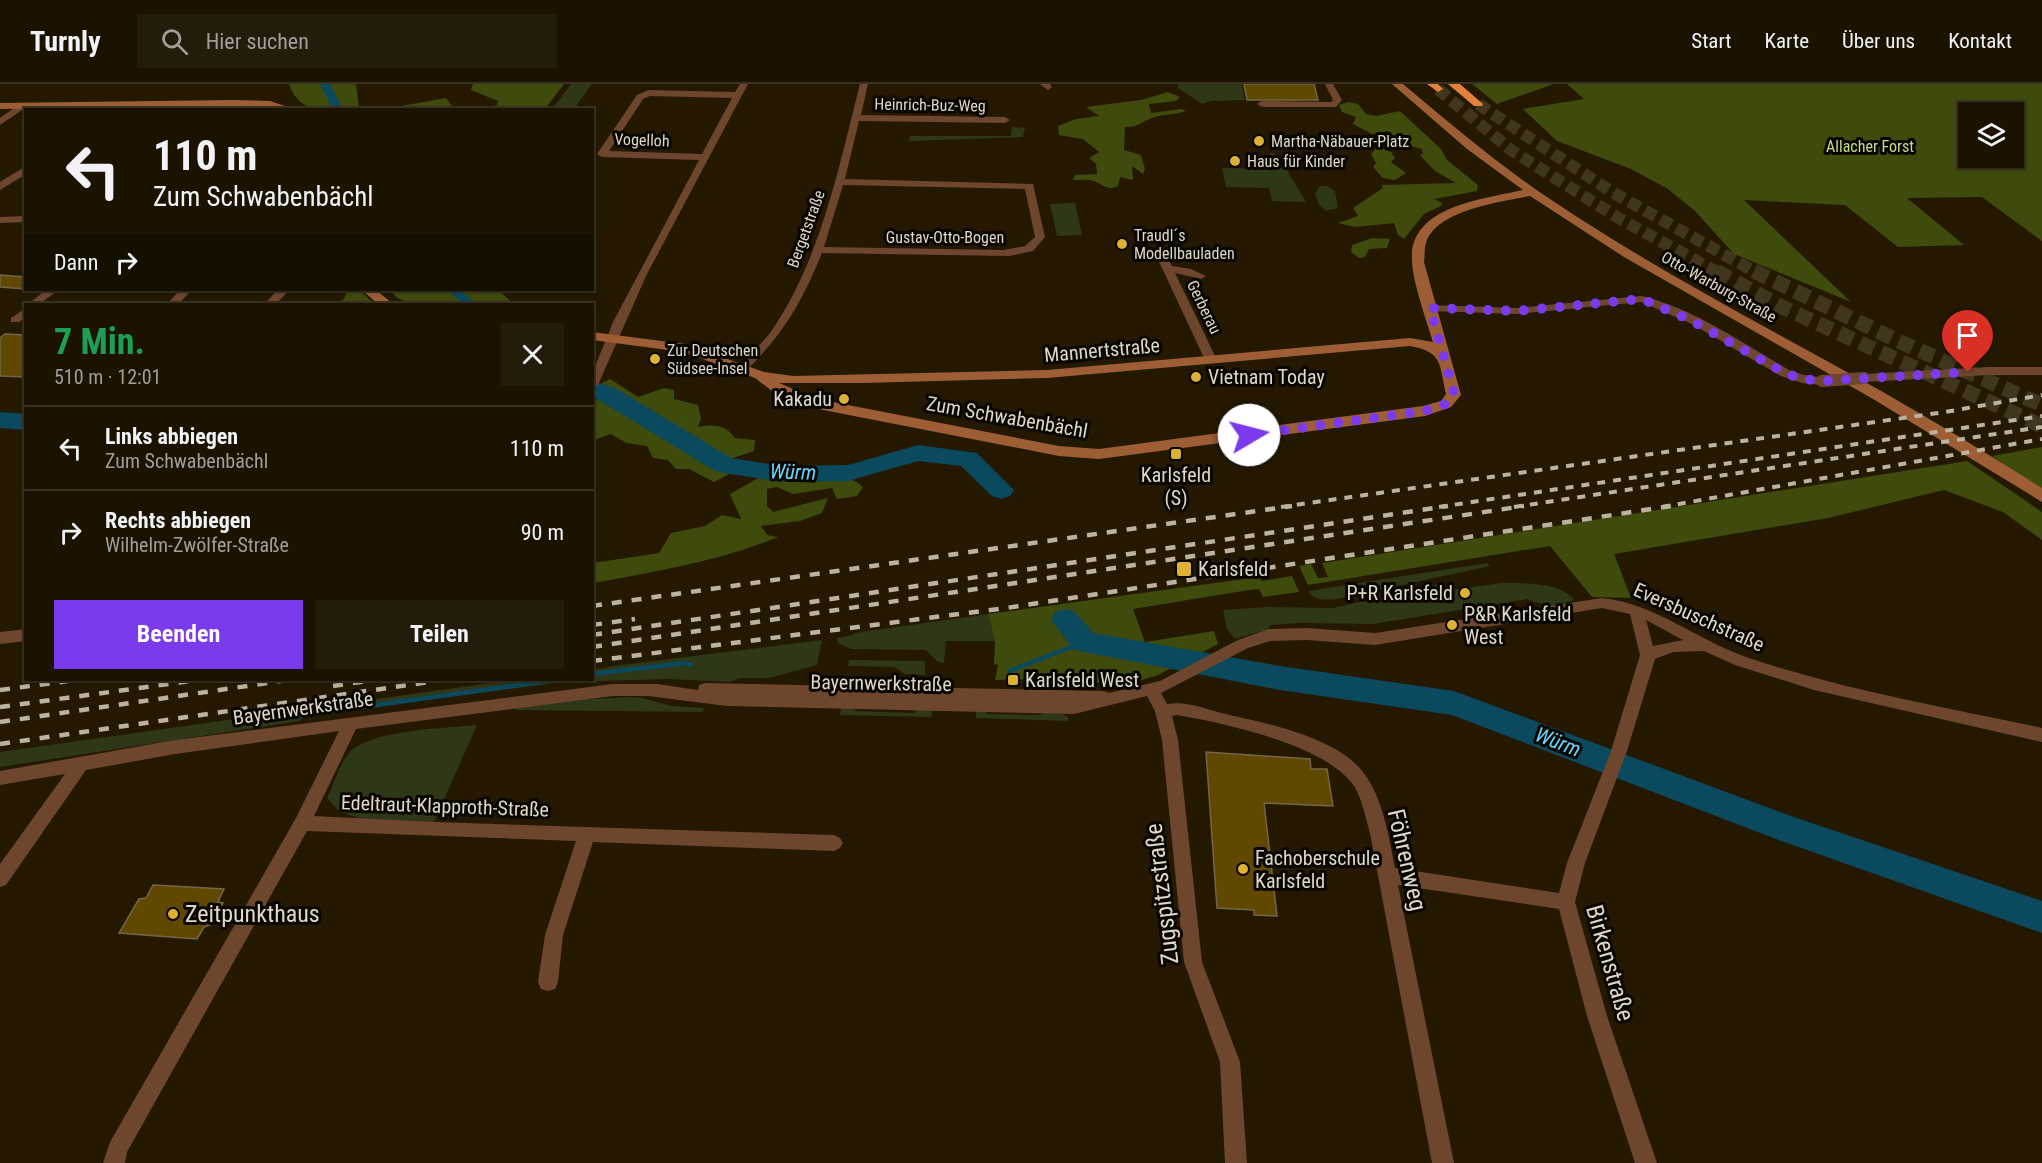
<!DOCTYPE html>
<html lang="de">
<meta charset="utf-8">
<style>
body{margin:0;font-family:"Roboto Condensed",sans-serif;background:#241c0a;color:#f1f3f6;height:100vh;display:flex;flex-direction:column;font-size:22px;white-space:nowrap}
*{box-sizing:border-box;margin:0}
p{font-size:20px;color:#a09e99}
.icon{flex:none;width:33px;height:33px;fill:none;stroke:currentColor;stroke-width:2;stroke-linecap:round;stroke-linejoin:round}
.map{position:relative;flex:1;overflow:hidden}
.drawer{position:absolute;left:24px;top:219px;width:570px;height:378px;display:flex;flex-direction:column;background:#1b1300;border-radius:0px;box-shadow:0 2px 4px #0004,0 0 0 2px #393222}
.drawer>*{flex:none}
.banner{position:absolute;left:24px;top:24px;width:570px;height:183px;border-radius:0px;box-shadow:0 2px 4px #0004,0 0 0 2px #393222;background:#1b1300;color:#f1f3f6;overflow:hidden}
.tools{position:absolute;left:1958px;top:18px;display:grid;gap:12px}
.tools a{display:grid;place-items:center;width:66px;height:66px;border-radius:0px;background:#1b1300;box-shadow:0 2px 4px #0004,0 0 0 2px #393222;font-size:30px}
.pin{position:absolute;display:grid;place-items:center;width:51px;height:51px;color:#fff;margin:-62px -26px;border-radius:50% 50% 50% 0;rotate:-45deg;box-shadow:0 0 6px #0007}
.pin .icon{rotate:45deg}
.me{position:absolute;width:66px;margin:-33px;rotate:82deg;stroke-linejoin:round;filter:drop-shadow(0 0 4px #0008)}
.turn{display:flex;align-items:center;gap:21px;height:126px;padding:0 30px;font-size:27px}
.turn .icon{width:78px;height:78px;stroke-width:2.5}
.turn b{display:block;font-size:42px;line-height:51px}
.then{display:flex;align-items:center;height:57px;padding:0 30px;background:#0003;gap:12px;font-size:22px}
.round{display:grid;place-items:center;flex:none;width:63px;height:63px;border-radius:0px;background:#241c0a}
.head{display:flex;align-items:center;justify-content:space-between;height:102px;padding:0 30px}
h1{font-size:36px;font-weight:700;line-height:45px;color:#1e9e55}
.action{display:flex;gap:12px;margin-top:auto;padding:12px 30px}
.action a{flex:1;height:69px;border-radius:0px;background:#7c3aed;color:#fff;font-size:24px;font-weight:700;line-height:69px;text-align:center}
.action a+a{background:#241c0a;color:#f1f3f6}
ul{padding:0;list-style:none}
li{display:flex;align-items:center;gap:18px;height:84px;padding:0 30px;border-top:2px solid #393222}
li div{flex:1}
li b{display:block;font-size:22px}
li em{font-style:normal}
header{display:flex;align-items:center;gap:36px;box-sizing:border-box;height:84px;padding:0 30px;background:#1b1300;border-bottom:2px solid #393222}
header strong{font-size:28px}
nav{display:flex;gap:33px;margin-inline-start:auto;font-size:21px}
.search{width:420px;height:54px;background:#241c0a;display:flex;align-items:center;gap:15px;box-sizing:border-box;padding:0 21px;border-radius:0px;color:#a09e99;font-size:22px}
.map>svg:first-child{display:block}
</style>
<header>
<strong>Turnly</strong>
<div class="search"><svg class="icon" aria-label="search" viewBox="0 0 24 24"><circle cx="10" cy="10" r="6"/><path d="M15 15l6 6"/></svg>Hier suchen</div>
<nav><a>Start</a><a>Karte</a><a>Über uns</a><a>Kontakt</a></nav>
</header>
<div class="map">
<svg width="2042" height="1079" viewBox="0 0 2042 1079">
<rect width="100%" height="100%" fill="#241900"/>
<path fill="#2e3716" d="M571,0H592L574,25H552Z
M1178,0H1242L1245,16L1211,17L1202,20L1178,4Z
M1012,43L1025,44L1023,53L909,57L910,52H1011Z
M1269,69H1274L1277,75L1281,76L1306,118L1272,117L1269,104L1226,103L1222,84L1273,85Z
M1320,102H1327L1335,107L1338,124L1326,127L1319,121L1315,110Z
M1075,119L1082,151L1057,152L1050,120Z
M1487,479L1490,482L1337,515C1327,516 1314,517 1308,507Z
M1502,499C1523,499 1562,498 1574,516L1551,523L1527,515L1373,540L1301,539L1271,541L1267,546L1235,555L1227,545L1223,526L1268,523L1333,524L1439,500L1443,507Z
M988,530L995,557H946L944,579L938,578L926,566L851,565L838,559L837,554L853,551L854,549Z
M822,556L817,581L769,594H741L730,598L669,595L564,598L305,632L299,637L0,683V668L28,664L511,596H592L593,586L613,582Z
M849,576L925,577V591L905,590L894,583L848,582Z
M629,613L642,614L672,622L704,624L703,628L516,626V623L574,616Z
M842,619H848L856,627L913,629L923,621H933L931,633L840,631Z
M976,622L988,630L1040,631L1050,624L1068,633V637L976,634Z
M477,641L434,738L362,735L340,728L327,714C334,700 340,679 350,668C371,646 446,644 477,641Z"/>
<path fill="#3e4b0c" fill-rule="evenodd" d="M289,0H356L359,25C330,26 301,34 289,0Z
M473,0H564L545,25L475,26L497,21L498,17L471,6Z
M1472,0H1554L1497,20Z
M1567,0H2042V157L1982,113L1907,114L1964,161L1898,163L1845,121L1744,116L1851,218L1734,170L1695,127L1668,105L1631,85L1557,57L1523,25L1584,15ZM1968,28H2013V74H1968Z
M1168,8L1180,13L1176,17L1149,20L1151,29L1181,25L1186,27C1175,31 1163,30 1152,34C1141,38 1137,44 1125,43L1124,66L1141,71L1145,85L1143,90L1132,82L1133,96L1120,93L1118,102C1107,107 1104,101 1094,97C1088,95 1080,96 1073,96L1075,91L1097,90L1096,80L1089,74L1099,68L1083,55L1059,51L1058,42L1076,35L1099,32L1086,23L1141,16Z
M446,14L454,25H384Z
M1348,18L1358,20L1366,30L1376,32L1400,27L1441,65L1447,76L1478,101L1477,107L1434,115L1442,119L1441,122L1424,130L1404,155L1398,151L1394,139L1355,143L1338,139L1358,132L1353,124L1383,104L1382,101L1456,99L1435,87L1420,71L1423,70L1422,65L1398,59L1388,47L1372,50L1353,40L1356,33L1342,28L1339,21Z
M1377,63L1391,68L1395,74L1391,78L1406,89L1395,96L1383,94L1373,83L1376,79L1371,70Z
M1372,154L1390,155L1387,164L1369,165L1365,173L1359,174L1351,168L1352,161Z
M348,206H360L374,220H336L344,215Z
M391,206H499L513,220H410L396,213Z
M610,295L638,313L664,304L674,306V315L698,321L701,335L698,343C714,340 725,340 735,354L755,356L754,367L727,376L733,388L714,398L689,385H676L668,376L653,374L647,362L626,359L611,350L593,356V320L601,312L600,300Z
M2042,363V406L1992,372Z
M1967,377L2042,428V456L2003,428L1944,406L1828,434L1614,470L1631,514L1592,513L1550,462L1308,501L1299,482L1311,480L1318,494L1328,493L1322,479Z
M781,381L792,383L791,395C814,393 845,386 863,403L857,412L837,415L832,404L793,410L777,403L767,405V422L773,428L828,414L822,429L800,437L761,442L767,451L778,453C720,477 654,488 593,499V479L659,469L671,449L705,442L722,431L741,435L730,410Z
M1292,492L1299,508L1263,513L1259,505L1249,506L1133,525L1145,558L1214,547L1218,560L1158,591L1132,599H1063V594L995,596L998,581L994,580L995,557L988,530L1259,493L1262,497Z"/>
<g fill="none" stroke-linecap="round" stroke-linejoin="round">
<path stroke="#0a495e" stroke-width="4.5" d="M1009,587L1084,558
M592,590L685,579L691,581
M285,634L554,596"/>
<path fill="#0a495e" fill-rule="evenodd" d="M320,0H330L343,26H333Z
M446,206H459L477,220H464Z"/>
<path fill="#0a495e" fill-rule="evenodd" d="M592,297L615,304L731,374L781,382L848,381L918,361L977,369L1014,406L1010,412L1001,415L992,412L961,382L918,377L848,397L781,398L724,389L715,387L592,312Z
M0,328L26,330V346L0,344Z
M1065,525L1075,528L1093,549L1280,582L1454,607L1791,732L2042,817V849L1776,755L1452,631L1280,606L1074,566L1051,536L1055,528Z"/>
</g>
<path fill="#604800" stroke="#736648" stroke-width="1.5" d="M1244,0H1314L1318,16H1247Z
M0,191L26,193V205L0,203Z
M5,250L26,251V293L0,292V254Z
M1206,668L1310,675L1311,685H1327L1333,722L1264,719L1277,832L1254,831V826L1217,824Z
M153,801L224,805L218,818L223,819L210,841L204,843L197,855L119,849L139,815L146,814Z"/>
<g fill="none" stroke-linecap="round" stroke-linejoin="round">
<path stroke="#40361e" stroke-width="12" stroke-dasharray="12 6" stroke-linecap="butt" d="M1438,5L1511,66L1620,135L1719,189
M1478,20L1612,108L1757,189"/>
<path stroke="#40361e" stroke-width="15" stroke-dasharray="15 8" stroke-linecap="butt" d="M1716,187L1782,223L2042,342
M1754,187L1896,256L2042,321"/>
<path fill="#6e462e" fill-rule="evenodd" d="M740,0H748L646,192L598,301L592,305C592,281 605,262 612,240L699,76L602,73L597,70L637,11L649,6L735,8ZM650,12L732,14L702,70L609,67L643,15Z
M860,0H868L861,31L1005,33L1010,36L1005,39L859,37L845,95L1033,100L1045,153L1033,167L1009,172L822,169C802,218 784,249 746,287H738V281C749,271 761,261 770,249C821,176 838,85 860,0ZM843,101L1025,105L1035,153L1025,162L1003,166L824,163Z
M1040,0H1050L1052,3L1048,6Z
M1325,0H1333L1342,16L1336,23H1262L1257,20L1262,17L1331,18L1333,16Z
M20,20L28,22L0,41V34Z
M26,82V90L0,106V98Z
M26,132V138L0,139V133Z
M1160,166L1164,167L1172,182L1191,185L1206,192L1201,195L1175,189L1217,276L1215,279H1207L1205,276L1155,169Z
M46,206H58L40,220H28Z
M180,206H192L178,220H167Z
M277,206H289L276,220H265Z
M1642,212C1695,225 1742,259 1789,286L1804,291L1826,294L1828,297L1822,301L1802,299L1781,292L1692,240L1641,218L1517,230L1430,227L1424,224L1430,221L1517,224Z
M26,224V233L19,238H11V234Z
M1989,283H2042V291H1989L1864,298L1858,294L1864,290Z
M1602,514C1657,520 1698,557 1749,574C1844,606 1944,623 2042,644V658L1814,606L1735,581L1704,567L1673,568L1655,575L1627,667L1585,779L1575,818L1607,932L1657,1079H1635L1587,932L1559,825L1398,801L1454,1079H1432L1370,749C1365,733 1362,711 1351,698C1320,660 1224,639 1177,631L1172,632L1178,656L1202,878L1240,978L1247,1079H1225L1220,978L1184,878L1162,656L1155,627L1147,612L1074,630L727,622L648,612H613L356,645L314,732L435,738L834,751L840,754L843,759L840,764L834,767L593,758L563,851L558,898L555,905L548,907L541,905L538,898L545,851L576,757L307,747L127,1068L125,1079H103L110,1058L296,734L339,647L175,670L86,686L6,801L0,803V780L65,690L0,701V687L175,656L613,600H657L698,606L699,601L705,599L1103,607L1109,609L1160,597L1238,556L1269,545L1307,544L1375,549ZM1602,524L1630,530L1640,571L1611,667L1567,779L1559,809L1395,784C1389,753 1383,714 1363,688C1335,652 1264,639 1221,629C1203,624 1186,617 1167,620L1161,609L1248,564L1270,557L1307,556L1375,561ZM1646,536L1683,556L1653,562Z
M26,545V557L0,560V548Z"/>
<path fill="#9d5e35" fill-rule="evenodd" d="M1392,0H1403C1452,41 1500,82 1553,117C1659,188 1772,246 1883,308C1937,339 1990,371 2042,404V418L1873,315L1624,173L1530,112C1501,118 1436,126 1426,159C1424,165 1425,172 1424,178L1461,311L1451,323L1425,332L1099,375L1059,372L813,324L772,307L755,294L683,268L592,256V248L685,260L764,288L793,292L1047,286L1410,254L1433,258C1426,235 1413,199 1412,177C1408,122 1484,115 1523,106L1467,65ZM1410,262C1444,268 1439,281 1446,310L1441,317L1423,322L1099,365L1059,362L817,315L779,299H864L1047,294Z
M233,16L270,17L297,26L233,22L0,25V19Z
M362,206H376L393,220H378Z"/>
<path fill="#e2803c" fill-rule="evenodd" d="M1427,0H1438L1443,5L1438,8Z
M1448,0H1460L1483,20L1482,22H1474Z"/>
<path stroke="#bbb3a0" stroke-width="4" stroke-dasharray="8 8" stroke-linecap="butt" d="M1281,423L1945,328L2042,311
M1439,423L2042,332
M1514,423L2042,343
M1662,423L2042,355"/>
<path stroke="#bbb3a0" stroke-width="4.5" stroke-dasharray="10 10" stroke-linecap="butt" d="M592,522L1292,422
M592,541L635,535
M592,551L1448,422
M592,563L1524,422
M592,577L1006,524L1671,422
M333,602L374,596
M0,606L76,596
M0,623L198,596
M0,638L288,596
M0,660L443,596"/>
<path stroke="#6e462e" stroke-width="12" d="M1822,297L1864,294"/>
</g>
<g fill="none" stroke-linecap="round" stroke-linejoin="round">
<path stroke="#7c3aed" stroke-width="10" stroke-dasharray="0 18" d="M1249,351L1425,327L1446,320L1454,311L1453,305L1430,224L1517,227L1642,215L1690,236L1785,289L1802,295L1822,297L1968,288"/>
</g>
<g fill="#ddb133" stroke="#090500" stroke-width="2">
<circle cx="1259" cy="57" r="6"/>
<circle cx="1235" cy="77" r="6"/>
<circle cx="1122" cy="160" r="6"/>
<circle cx="655" cy="275" r="6"/>
<circle cx="1196" cy="293" r="6"/>
<circle cx="844" cy="315" r="6"/>
<rect x="1170" y="364" width="12" height="12" rx="3"/>
<rect x="1176" y="477" width="16" height="16" rx="3"/>
<circle cx="1465" cy="509" r="6"/>
<circle cx="1452" cy="541" r="6"/>
<rect x="1007" y="590" width="12" height="12" rx="3"/>
<circle cx="1243" cy="785" r="6"/>
<circle cx="173" cy="830" r="6"/>
</g>
<g text-anchor="middle" dominant-baseline="central" stroke-width="6" stroke-linejoin="round" paint-order="stroke">
<g font-size="16" fill="#dfd8c7" stroke="#090500">
<text transform="translate(930 21) rotate(1)">Heinrich-Buz-Weg</text>
<text transform="translate(642 56) rotate(2)">Vogelloh</text>
<text transform="translate(806 145) rotate(-70)">Bergetstraße</text>
<text x="945" y="153">Gustav-Otto-Bogen</text>
<text transform="translate(1719 203) rotate(29)">Otto-Warburg-Straße</text>
<text transform="translate(1204 223) rotate(64)">Gerberau</text>
</g>
<g font-size="16" fill="#dfd8c7" stroke="#090500" text-anchor="start">
<text x="1271" y="57">Martha-Näbauer-Platz</text>
<text x="1247" y="77">Haus für Kinder</text>
<text x="1134" y="151">Traudl´s<tspan x="1134" dy="18">Modellbauladen</tspan></text>
<text x="667" y="266">Zur Deutschen<tspan x="667" dy="18">Südsee-Insel</tspan></text>
</g>
<g font-size="16" fill="#c5dd85" stroke="#090500">
<text x="1870" y="62">Allacher Forst</text>
</g>
<g font-size="20" fill="#dfd8c7" stroke="#090500">
<text transform="translate(1102 266) rotate(-5)">Mannertstraße</text>
<text transform="translate(1007 333) rotate(10)">Zum Schwabenbächl</text>
<text transform="translate(1699 533) rotate(24)">Eversbuschstraße</text>
<text transform="translate(881 599) rotate(1)">Bayernwerkstraße</text>
<text transform="translate(303 624) rotate(-8)">Bayernwerkstraße</text>
<text transform="translate(445 722) rotate(2)">Edeltraut-Klapproth-Straße</text>
</g>
<g font-size="20" fill="#dfd8c7" stroke="#090500" text-anchor="start">
<text x="1208" y="293">Vietnam Today</text>
<text x="832" y="315" text-anchor="end">Kakadu</text>
<text x="1176" y="391" text-anchor="middle">Karlsfeld<tspan x="1176" dy="23">(S)</tspan></text>
<text x="1198" y="485">Karlsfeld</text>
<text x="1453" y="509" text-anchor="end">P+R Karlsfeld</text>
<text x="1464" y="530">P&amp;R Karlsfeld<tspan x="1464" dy="23">West</tspan></text>
<text x="1025" y="596">Karlsfeld West</text>
<text x="1255" y="774">Fachoberschule<tspan x="1255" dy="23">Karlsfeld</tspan></text>
</g>
<g font-size="21" font-style="italic" fill="#68d4fe" stroke="#090500">
<text transform="translate(793 388) rotate(2)">Würm</text>
<text transform="translate(1558 658) rotate(21)">Würm</text>
</g>
<g font-size="24" fill="#dfd8c7" stroke="#090500">
<text transform="translate(1407 776) rotate(77)">Föhrenweg</text>
<text transform="translate(1162 810) rotate(-97)">Zugspitzstraße</text>
<text transform="translate(1610 879) rotate(74)">Birkenstraße</text>
</g>
<g font-size="24" fill="#dfd8c7" stroke="#090500" text-anchor="start">
<text x="185" y="830">Zeitpunkthaus</text>
</g>
</g>
</svg>
<div class="tools">
<a><svg class="icon" aria-label="layers" viewBox="0 0 24 24"><path d="M12 4l9 5-9 5-9-5zM3 14l9 5 9-5"/></svg></a>
</div>
<div class="pin" style="left:1968px;top:288px;background:#d93025"><svg class="icon" aria-label="arrive" viewBox="0 0 24 24"><path d="M6 21V4h12l-3 4 3 4H6"/></svg></div>
<svg class="me" style="left:1249px;top:351px" viewBox="-20 -20 40 40"><circle r="19" fill="#fff"/><path d="M0-13L10 11 0 6-10 11z" fill="#7c3aed"/></svg>
<div class="banner">
<div class="turn"><svg class="icon" aria-label="left" viewBox="0 0 24 24"><path d="M17 20v-9H6M10 6l-5 5 5 5"/></svg><div><b>110 m</b>Zum Schwabenbächl</div></div>
<div class="then">Dann<svg class="icon" aria-label="right" viewBox="0 0 24 24"><path d="M7 20v-9h11M14 6l5 5-5 5"/></svg></div>
</div>
<section class="drawer">
<div class="head"><div><h1>7 Min.</h1><p>510 m · 12:01</p></div><a class="round"><svg class="icon" aria-label="close" viewBox="0 0 24 24"><path d="M6 6l12 12M18 6L6 18"/></svg></a></div>
<ul>
<li><svg class="icon" aria-label="left" viewBox="0 0 24 24"><path d="M17 20v-9H6M10 6l-5 5 5 5"/></svg><div><b>Links abbiegen</b><p>Zum Schwabenbächl</p></div><em>110 m</em></li>
<li><svg class="icon" aria-label="right" viewBox="0 0 24 24"><path d="M7 20v-9h11M14 6l5 5-5 5"/></svg><div><b>Rechts abbiegen</b><p>Wilhelm-Zwölfer-Straße</p></div><em>90 m</em></li>
</ul>
<div class="action"><a>Beenden</a><a>Teilen</a></div>
</section>
</div>
